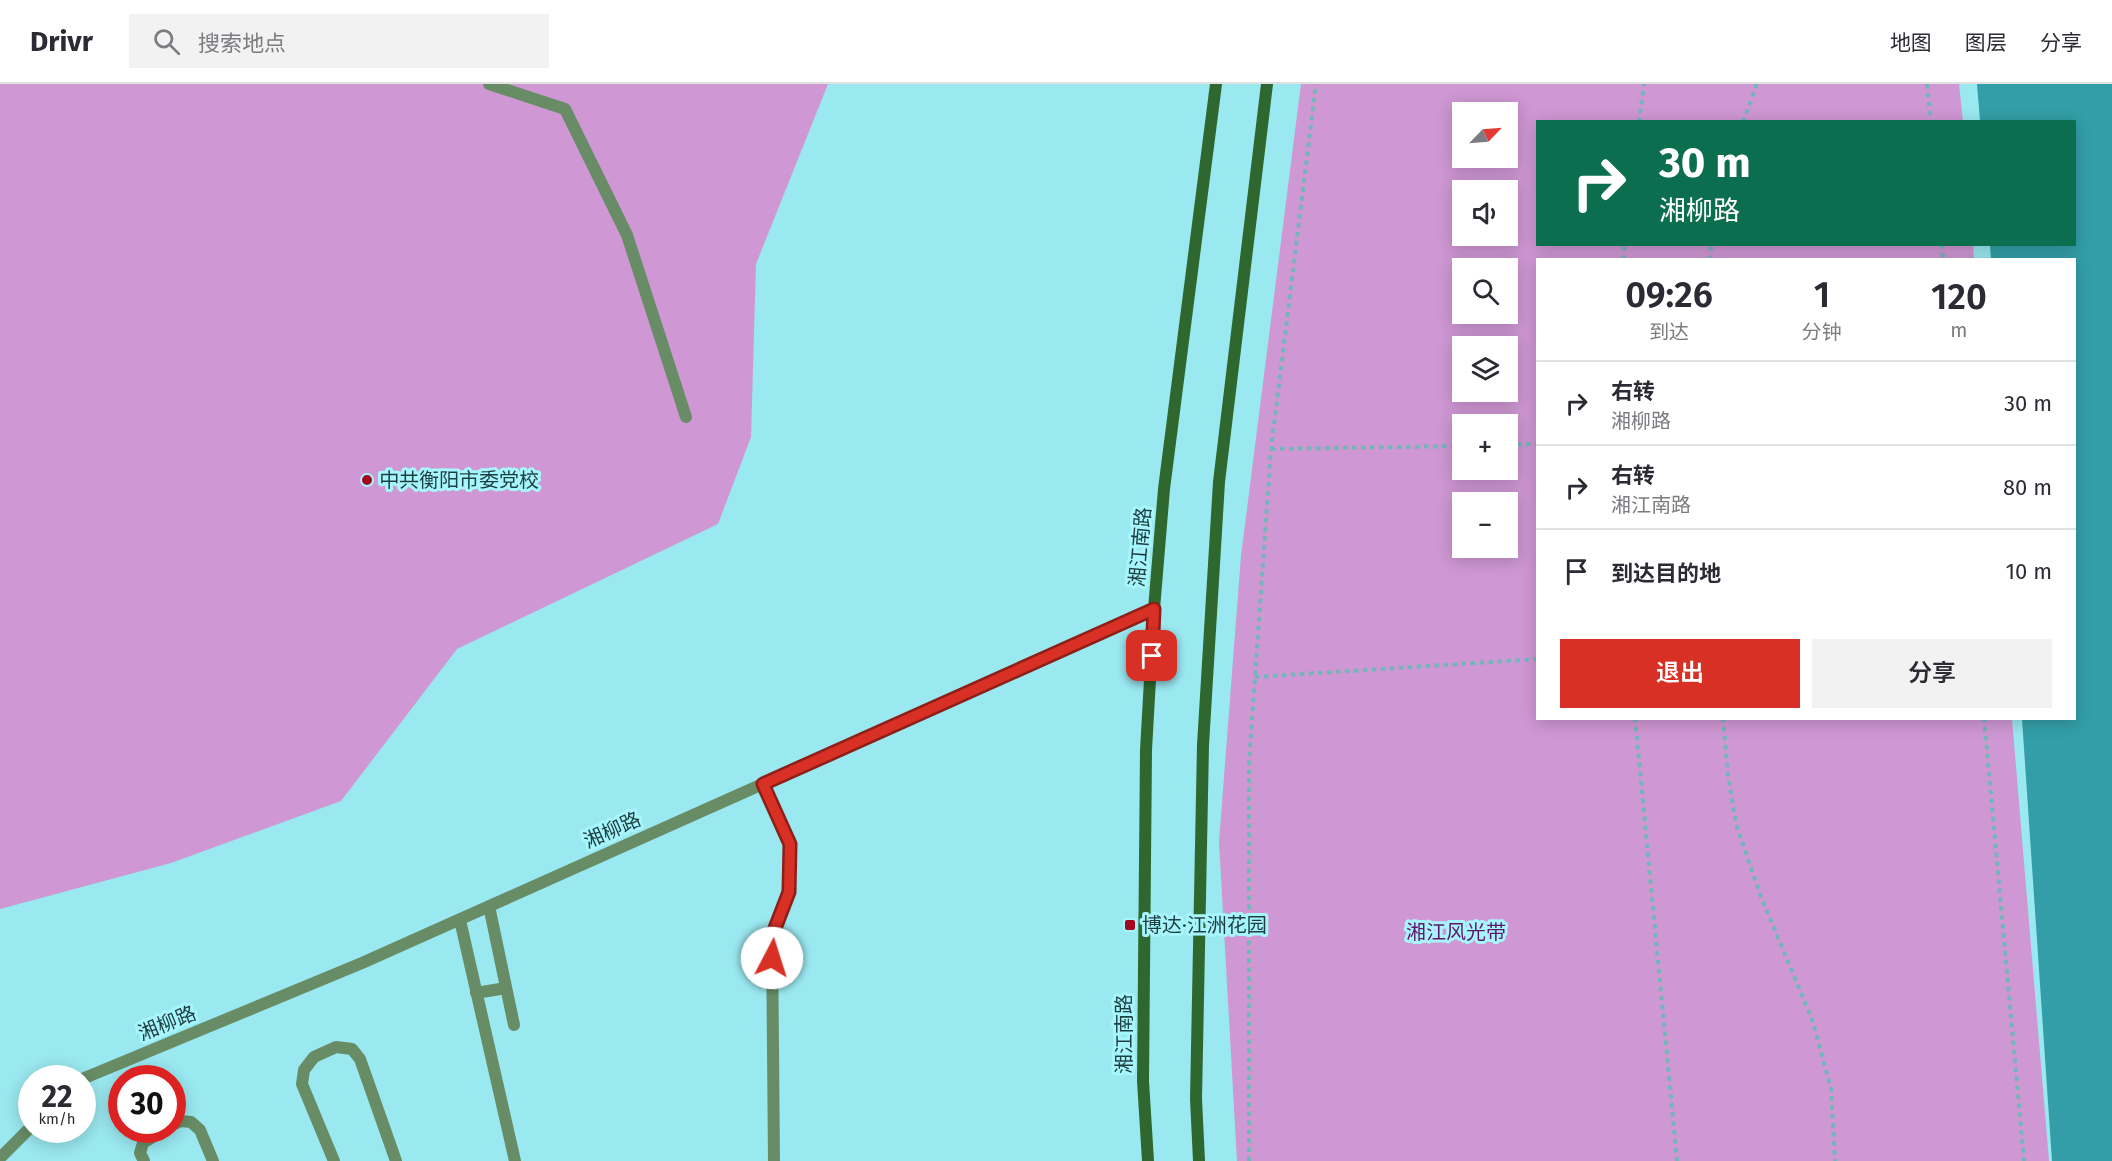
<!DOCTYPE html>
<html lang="zh">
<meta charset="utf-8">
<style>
body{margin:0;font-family:"Fira Sans","Noto Sans SC",sans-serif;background:#f2f2f3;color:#2b2b33;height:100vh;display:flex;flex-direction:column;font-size:22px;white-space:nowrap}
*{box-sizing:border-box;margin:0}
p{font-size:20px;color:#7c7c81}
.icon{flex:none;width:33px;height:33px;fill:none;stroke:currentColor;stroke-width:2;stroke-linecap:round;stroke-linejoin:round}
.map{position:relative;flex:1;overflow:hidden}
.details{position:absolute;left:1536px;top:174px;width:540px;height:462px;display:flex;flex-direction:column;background:#fff;border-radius:0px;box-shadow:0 3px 15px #0003}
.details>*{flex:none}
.banner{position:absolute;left:1536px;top:36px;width:540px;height:126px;border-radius:0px;box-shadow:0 3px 15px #0003;background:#0b6e4f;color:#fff;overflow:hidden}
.needle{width:39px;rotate:65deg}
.tools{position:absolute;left:1452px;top:18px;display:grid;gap:12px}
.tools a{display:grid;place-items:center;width:66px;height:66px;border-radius:0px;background:#fff;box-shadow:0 3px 15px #0003;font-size:30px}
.speed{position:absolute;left:18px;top:981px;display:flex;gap:12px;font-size:30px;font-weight:700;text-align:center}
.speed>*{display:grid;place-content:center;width:78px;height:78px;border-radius:50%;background:#fff;box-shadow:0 3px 15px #0003;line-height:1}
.speed small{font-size:15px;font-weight:400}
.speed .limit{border:9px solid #d22;background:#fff;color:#111}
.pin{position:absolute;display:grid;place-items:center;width:51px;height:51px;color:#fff;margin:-26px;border-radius:12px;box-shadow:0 3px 9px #0006}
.me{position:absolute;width:66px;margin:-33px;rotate:5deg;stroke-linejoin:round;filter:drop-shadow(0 0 4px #0008)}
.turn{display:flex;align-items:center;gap:21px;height:126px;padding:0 24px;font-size:27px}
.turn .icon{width:78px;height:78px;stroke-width:2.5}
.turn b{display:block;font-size:42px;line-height:51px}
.eta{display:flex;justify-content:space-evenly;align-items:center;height:102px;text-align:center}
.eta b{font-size:36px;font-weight:600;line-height:42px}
.action{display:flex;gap:12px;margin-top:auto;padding:12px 24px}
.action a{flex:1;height:69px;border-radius:0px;background:#d93025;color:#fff;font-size:24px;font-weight:600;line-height:69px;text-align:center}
.action a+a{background:#f2f2f3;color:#2b2b33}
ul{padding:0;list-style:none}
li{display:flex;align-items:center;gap:18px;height:84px;padding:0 24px;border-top:2px solid #e1e1e2}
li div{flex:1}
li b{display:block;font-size:22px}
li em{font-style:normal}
header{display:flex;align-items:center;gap:36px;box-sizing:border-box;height:84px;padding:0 30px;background:#fff;border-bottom:2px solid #e1e1e2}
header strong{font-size:28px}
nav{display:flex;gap:33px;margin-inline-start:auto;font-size:21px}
.search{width:420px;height:54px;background:#f2f2f3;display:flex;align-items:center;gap:15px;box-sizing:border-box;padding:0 21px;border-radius:0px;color:#7c7c81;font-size:22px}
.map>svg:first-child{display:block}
</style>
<header>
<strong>Drivr</strong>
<div class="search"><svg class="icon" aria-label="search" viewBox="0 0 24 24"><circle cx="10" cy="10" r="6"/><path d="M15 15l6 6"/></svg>搜索地点</div>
<nav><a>地图</a><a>图层</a><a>分享</a></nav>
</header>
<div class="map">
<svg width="2112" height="1077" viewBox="0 0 2112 1077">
<rect width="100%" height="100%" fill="#9ae8f0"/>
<path fill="#cf97d4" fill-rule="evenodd" d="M0,0H828L756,180L751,353L718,440L457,565L341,717L171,779L0,825Z
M1301,0H1959L1963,37L1538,38V160H1973L1974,175L1538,176V634L2012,635L2049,1077H1237L1219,758L1241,472ZM1462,28H1508V74H1462ZM1462,106H1508V152H1462ZM1462,184H1508V230H1462ZM1462,262H1508V308H1462ZM1462,340H1508V386H1462ZM1462,418H1508V464H1462Z"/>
<path fill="#339ea7" d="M1977,0H2112V1077H2052L2022,635L2074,634V176L1991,175L1990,161L2074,160V38L1980,37Z"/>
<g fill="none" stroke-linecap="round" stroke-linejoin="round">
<path stroke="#74b5bb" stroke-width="4" stroke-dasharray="4.5 4.5" stroke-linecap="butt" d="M1927,0L1931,38
M1639,38L1644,0
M1743,38L1757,0
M1942,160L1943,176
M1623,176L1625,160
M1710,176L1711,160
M1508,361L1538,360
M1271,365L1462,362
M1255,593L1538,575
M1635,634L1677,1077
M1723,634L1728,691L1736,740L1761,813L1812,935L1831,1005L1835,1077
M1984,634L2024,1077
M1249,1077V679L1271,365L1316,0"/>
<path stroke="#688d66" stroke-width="12" d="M334,1077L302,1000L304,986L314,973L336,963L352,965L360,975L396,1077"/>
<path stroke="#688d66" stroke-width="12" d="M489,0L565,25L627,151L686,333
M763,700L790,760L789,808L772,852L774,1077
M489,822L514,941
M460,836L515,1077
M476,909L506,904
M82,995L362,879L1154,525
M172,1041L181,1037L191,1038L200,1046L213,1077
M0,1074L32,1042
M144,1077L140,1069L143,1059L164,1046"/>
<path stroke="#2f682e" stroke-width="12" d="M1148,1077L1143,997L1146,666L1154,525L1164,405L1216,0
M1199,1077L1196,1015L1203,661L1219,398L1267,0"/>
</g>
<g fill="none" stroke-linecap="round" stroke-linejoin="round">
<defs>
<path id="route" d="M772,874V852L789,808L790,760L763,700L1154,525L1152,572"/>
</defs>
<use href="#route" stroke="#8d1f18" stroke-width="15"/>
<use href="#route" stroke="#d93025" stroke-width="10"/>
</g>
<g fill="#a3061f" stroke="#a7f6fd" stroke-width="2">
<circle cx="367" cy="396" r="6"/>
<rect x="1124" y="835" width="12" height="12" rx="3"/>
</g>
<g text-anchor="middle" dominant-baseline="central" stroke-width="6" stroke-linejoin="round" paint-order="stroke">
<g font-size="20" fill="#1e3f42" stroke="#a7f6fd" text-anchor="start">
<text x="379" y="396">中共衡阳市委党校</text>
<text x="1142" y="841">博达·江洲花园</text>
</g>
<g font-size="20" fill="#1e3f42" stroke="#a7f6fd">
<text transform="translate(1140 463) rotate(-85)">湘江南路</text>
<text transform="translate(612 746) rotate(-24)">湘柳路</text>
<text transform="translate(167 939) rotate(-22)">湘柳路</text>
<text transform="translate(1124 950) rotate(-90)">湘江南路</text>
</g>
<g font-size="20" fill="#62146b" stroke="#a7f6fd">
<text x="1456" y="848">湘江风光带</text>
</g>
</g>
</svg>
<div class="tools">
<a><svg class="needle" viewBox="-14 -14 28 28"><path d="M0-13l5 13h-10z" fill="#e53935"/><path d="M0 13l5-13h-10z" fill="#7c7c81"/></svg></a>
<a><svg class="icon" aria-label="sound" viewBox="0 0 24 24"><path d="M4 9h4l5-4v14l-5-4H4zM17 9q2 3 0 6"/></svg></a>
<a><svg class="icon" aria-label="search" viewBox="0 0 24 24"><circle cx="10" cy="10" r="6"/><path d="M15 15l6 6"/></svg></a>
<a><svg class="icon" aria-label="layers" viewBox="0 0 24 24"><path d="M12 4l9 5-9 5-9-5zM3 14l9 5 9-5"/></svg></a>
<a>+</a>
<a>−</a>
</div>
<div class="speed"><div>22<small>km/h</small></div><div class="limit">30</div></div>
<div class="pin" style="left:1152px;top:572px;background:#d93025"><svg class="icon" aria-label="arrive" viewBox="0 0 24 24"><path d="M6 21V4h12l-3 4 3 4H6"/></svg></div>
<svg class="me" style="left:772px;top:874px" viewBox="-20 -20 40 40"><circle r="19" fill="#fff"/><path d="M0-13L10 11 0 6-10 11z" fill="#d93025"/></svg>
<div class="banner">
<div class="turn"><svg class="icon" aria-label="right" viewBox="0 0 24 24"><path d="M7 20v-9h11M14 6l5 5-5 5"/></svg><div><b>30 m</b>湘柳路</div></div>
</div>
<section class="details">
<div class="eta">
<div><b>09:26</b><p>到达</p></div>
<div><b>1</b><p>分钟</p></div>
<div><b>120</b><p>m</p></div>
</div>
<ul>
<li><svg class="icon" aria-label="right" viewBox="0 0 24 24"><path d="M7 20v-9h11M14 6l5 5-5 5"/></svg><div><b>右转</b><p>湘柳路</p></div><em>30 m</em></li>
<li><svg class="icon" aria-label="right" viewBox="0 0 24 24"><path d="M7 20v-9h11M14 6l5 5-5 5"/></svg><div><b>右转</b><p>湘江南路</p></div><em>80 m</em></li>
<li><svg class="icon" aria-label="arrive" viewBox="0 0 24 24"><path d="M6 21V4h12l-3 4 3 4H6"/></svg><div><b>到达目的地</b></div><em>10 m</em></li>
</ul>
<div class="action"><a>退出</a><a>分享</a></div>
</section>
</div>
